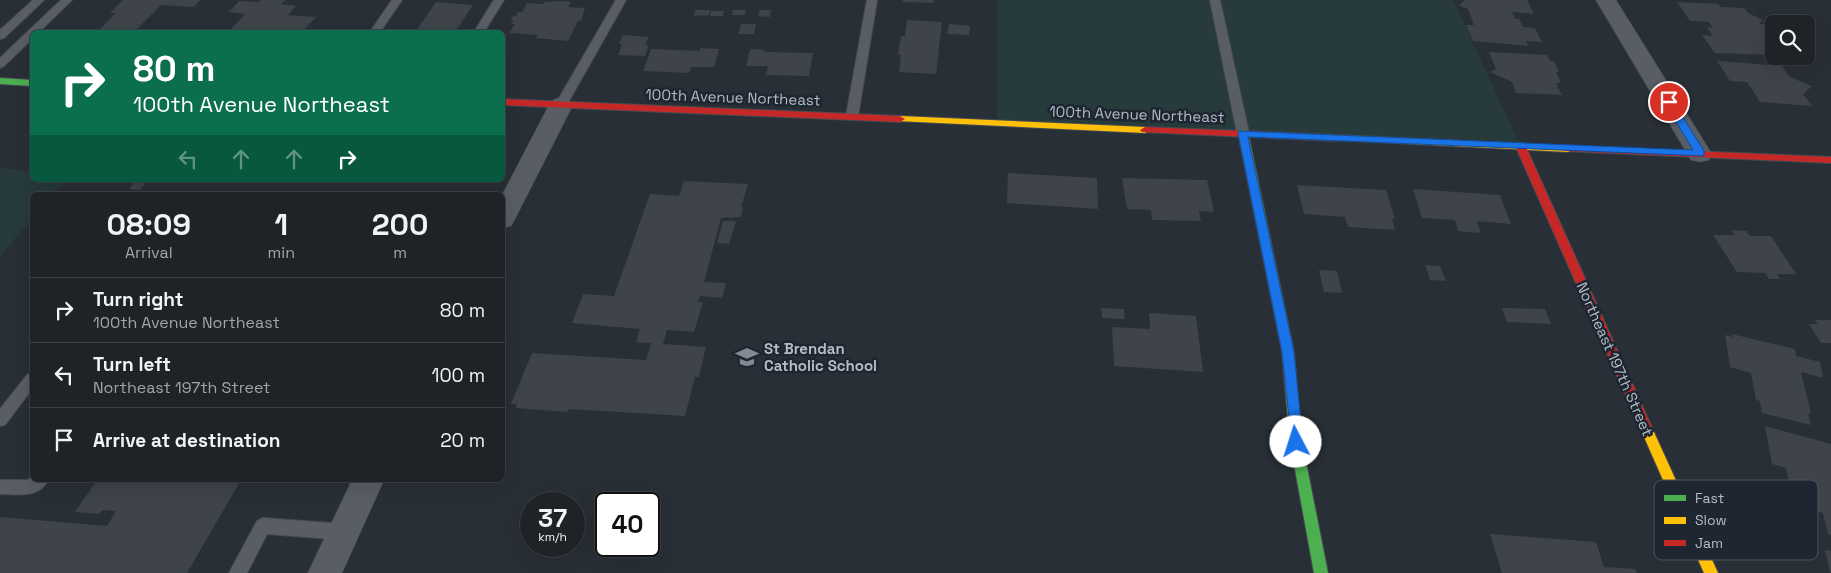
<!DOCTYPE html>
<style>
body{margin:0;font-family:"Space Grotesk",sans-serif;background:#272b30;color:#f1f3f6;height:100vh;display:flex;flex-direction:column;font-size:19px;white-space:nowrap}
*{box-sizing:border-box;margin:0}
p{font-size:16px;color:#a1a4a8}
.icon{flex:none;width:28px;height:28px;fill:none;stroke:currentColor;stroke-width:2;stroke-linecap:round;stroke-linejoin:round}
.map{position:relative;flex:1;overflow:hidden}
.sheet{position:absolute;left:30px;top:192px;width:475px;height:290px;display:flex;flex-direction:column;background:#1f2328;border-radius:8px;box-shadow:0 5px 20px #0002,0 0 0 1px #3c4045}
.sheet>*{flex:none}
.top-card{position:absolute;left:30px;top:30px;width:475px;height:152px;border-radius:8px;box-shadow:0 5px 20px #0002,0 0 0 1px #3c4045;background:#0b6e4f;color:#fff;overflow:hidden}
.fabs{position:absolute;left:1765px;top:15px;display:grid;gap:10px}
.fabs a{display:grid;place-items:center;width:50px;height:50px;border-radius:8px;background:#1f2328;box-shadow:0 5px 20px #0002,0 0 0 1px #3c4045;font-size:25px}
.speed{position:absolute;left:520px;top:492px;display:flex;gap:10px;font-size:25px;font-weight:700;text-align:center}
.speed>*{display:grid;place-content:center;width:65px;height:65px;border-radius:50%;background:#1f2328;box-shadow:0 5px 20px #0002,0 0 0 1px #3c4045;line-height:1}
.speed small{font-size:12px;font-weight:400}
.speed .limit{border:2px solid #111;border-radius:8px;background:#fff;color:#111}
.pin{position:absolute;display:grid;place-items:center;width:42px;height:42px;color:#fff;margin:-21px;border:2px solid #fff;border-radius:50%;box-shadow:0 1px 5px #0007}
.me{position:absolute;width:55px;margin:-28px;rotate:355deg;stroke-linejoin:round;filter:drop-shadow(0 0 4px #0008)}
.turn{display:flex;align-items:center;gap:18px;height:105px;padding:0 20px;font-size:22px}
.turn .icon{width:65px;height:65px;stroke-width:2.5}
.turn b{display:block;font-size:35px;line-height:42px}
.lanes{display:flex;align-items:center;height:48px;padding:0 20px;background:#0003;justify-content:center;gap:25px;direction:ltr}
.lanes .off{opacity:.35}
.eta{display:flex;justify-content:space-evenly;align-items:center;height:85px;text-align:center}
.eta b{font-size:30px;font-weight:600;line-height:35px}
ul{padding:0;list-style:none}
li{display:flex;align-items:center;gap:15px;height:65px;padding:0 20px;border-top:1px solid #3c4045}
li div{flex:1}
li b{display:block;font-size:19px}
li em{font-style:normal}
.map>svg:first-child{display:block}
</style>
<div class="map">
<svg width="1831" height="573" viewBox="0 0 1831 573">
<rect width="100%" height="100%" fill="#292f36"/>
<path fill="#273a3c" d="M998,0H1453L1520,145L997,123Z
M0,168L32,171V180H67L53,195H32V219L0,256Z"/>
<path fill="#3e444a" d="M123,0H200L194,7L161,5L134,32H97L116,13H110Z
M261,0H285L281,4L296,6L288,15L316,17L302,32H228L245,14L229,12L239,1L259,2Z
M903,0H934L933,3L903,2Z
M1464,0H1527L1534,14L1512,12L1515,19H1519L1523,27L1535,28L1542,42L1526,41L1528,46L1473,41L1466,25H1474L1468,9L1459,6Z
M560,1L571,2L568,7L585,8L581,21H578L568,41L536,38L538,35L509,33L515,24H511L514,20H511L513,16H516L518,12H522L527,3L543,4L545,2Z
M436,2L473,5L455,32H411L416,31Z
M1677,2L1718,4L1721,7L1744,8L1748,13L1763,20L1759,24L1772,25L1774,27V32H1767L1770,38H1774V55L1715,53L1702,35L1713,36L1707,27L1713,28L1709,22L1690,21Z
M695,10H710L709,15L694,16Z
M733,10H746L745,15H732Z
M760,10H771L770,17L758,16Z
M711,11H724L723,16H710Z
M907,20L942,22L936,74L899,72L901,55H898L901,36H905Z
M741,24H756L754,34H738Z
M949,24L970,26L969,35L947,34Z
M623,35L649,37L645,45H649L645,56L618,55L622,44H619Z
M700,48L719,49L714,67H691L689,73L643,71L651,49L700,51Z
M750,49L765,50L764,52L813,53L809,76L766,75L768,66H746Z
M1489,52L1547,55L1550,61H1554L1559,72H1556L1561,83H1556L1562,95L1516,93L1512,82L1490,72L1496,69Z
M1717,61L1782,66L1790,77L1812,86L1803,94L1812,106L1760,102L1747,82L1730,81Z
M1008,173L1097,178L1098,209L1007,203Z
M1122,178L1207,180L1214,212L1199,211L1201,221L1152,220L1151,210L1127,209Z
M137,180H148L140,190L129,189Z
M684,181L748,184L741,207H743L741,217L721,218L704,282L726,283L722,298L700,296L698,302H703L694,332L667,330L663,344L706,347L699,377H695L685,416L569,409L568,412L516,408L517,404H511L532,353L646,360L651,343L636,342L640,329L572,323L583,294L614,296L650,194L679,196Z
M1297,185L1386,190L1395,219H1392L1395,230L1348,227L1345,217L1304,214Z
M1413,189L1500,195L1511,224L1477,221L1481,233L1458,231L1455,220L1422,218Z
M723,221H736L729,244L717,243Z
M1732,230L1746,231L1750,236H1771L1796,274H1777L1780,279H1769L1765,273L1737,272L1713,235H1735Z
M1425,265L1440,266L1446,281L1430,280Z
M1319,270L1337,271L1342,293L1324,292Z
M1101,308L1124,309L1125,319L1102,318Z
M1502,308L1545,309L1551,324L1507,322Z
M1149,313L1196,316L1203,372L1114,366L1112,327L1150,329Z
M1815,320H1831V343H1821L1809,324H1818Z
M1732,334L1795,349L1796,356L1820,362L1823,378L1801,372L1811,414H1808L1811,425L1762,413L1760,401L1756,400L1751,373L1730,367L1725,335L1733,337Z
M1765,426L1831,444V535L1828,534L1823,513L1794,505L1786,468L1772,464Z
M97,480H241L187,573H0V517L107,526L116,511L102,510L99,514L75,512Z
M1490,534L1596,542L1604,567L1635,569L1637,573H1502Z
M1825,550L1831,551V572H1830Z"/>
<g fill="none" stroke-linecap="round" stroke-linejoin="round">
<defs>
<path id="lane" d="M33,0H44L4,38L0,39V30Z
M61,0H72L39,32H32V39L4,66L0,68V58Z
M392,0H402L380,32H370Z
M494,0H504L484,32H474Z
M616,0H626L565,108H557L555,105Z
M867,0H877L858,116L852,120L846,116Z
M1210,0H1220L1249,133L1243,137L1237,133Z
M32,373V389L5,425L0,426V409L27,375Z
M32,476V480H48C39,499 17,494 0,494V480H28Z
M263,518L344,524L350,527L352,532L350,537L344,540L267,534L247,573H229L257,521Z"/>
<path id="street" d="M1596,0H1616L1712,154L1709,160L1700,162L1691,160Z
M561,97L569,100L573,105L515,219L511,226L502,228V195L549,105L553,100Z
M352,480H384L342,573H308Z"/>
<path id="fast" d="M0,78L32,80V86L0,84Z
M1243,130L1248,133L1294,352L1302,442L1328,573H1314L1290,442L1282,352L1238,133Z"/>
<path id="slow" d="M900,116L1145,127L1150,130L1145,133L897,121L895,119Z
M1337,135L1568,146L1573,149L1568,152L1334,140L1332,138L1334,136Z
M1647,425L1651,426L1653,430L1718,573H1704L1641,430L1643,426Z"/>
<path id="jam" d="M502,99L900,116L905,119L900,122L502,105Z
M1145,127L1337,135L1342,138L1337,141L1142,132L1140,130Z
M1520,142L1525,145L1653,430L1651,434L1647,435L1643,434L1641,430L1515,145Z
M1568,146L1831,157V163L1564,151L1563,149Z"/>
</defs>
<use href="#lane" stroke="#484b51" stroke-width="2"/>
<use href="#street" stroke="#484b51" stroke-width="1"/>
<use href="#fast" stroke="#484b51" stroke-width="2"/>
<use href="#slow" stroke="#484b51" stroke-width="2"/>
<use href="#jam" stroke="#484b51" stroke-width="2"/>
<use href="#lane" fill="#595e65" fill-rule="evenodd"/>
<use href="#street" fill="#595e65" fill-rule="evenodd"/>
<use href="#fast" fill="#4caf50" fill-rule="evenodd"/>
<use href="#slow" fill="#ffc107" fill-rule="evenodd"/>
<use href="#jam" fill="#c62828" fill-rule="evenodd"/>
</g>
<path fill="#1a73e8" stroke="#114b97" d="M1669,99L1672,100L1704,151V156L1248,137L1294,352L1303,442L1301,446L1296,447L1292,446L1282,352L1238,133L1239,131L1693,150L1664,102Z"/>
<defs>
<symbol id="school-bare" viewBox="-9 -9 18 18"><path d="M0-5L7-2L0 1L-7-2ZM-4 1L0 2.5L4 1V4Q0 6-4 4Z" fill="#838a94" stroke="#1d2631" stroke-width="2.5" paint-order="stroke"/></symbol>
</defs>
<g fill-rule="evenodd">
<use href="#school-bare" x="731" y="341" width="32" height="32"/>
</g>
<g text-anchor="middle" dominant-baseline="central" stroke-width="5" stroke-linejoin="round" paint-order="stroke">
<g font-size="15" fill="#b4bbc7" stroke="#1d2631">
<text transform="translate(733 97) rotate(2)">100th Avenue Northeast</text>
<text transform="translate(1137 114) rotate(2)">100th Avenue Northeast</text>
<text transform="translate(1615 359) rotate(66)">Northeast 197th Street</text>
</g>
<g font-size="15" font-weight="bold" fill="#b4bbc7" stroke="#1d2631" text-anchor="start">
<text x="764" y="348">St Brendan<tspan x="764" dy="17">Catholic School</tspan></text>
</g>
</g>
<rect x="1654" y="480" width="164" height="80" rx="8" fill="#1d2631" stroke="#4a535e" stroke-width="1"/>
<rect x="1664" y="495" width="22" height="6" fill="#4caf50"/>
<rect x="1664" y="517" width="22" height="7" fill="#ffc107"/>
<rect x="1664" y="540" width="22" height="6" fill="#c62828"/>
<g font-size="14" fill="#b4bbc7">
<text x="1695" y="503">Fast</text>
<text x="1695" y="525">Slow</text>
<text x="1695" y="548">Jam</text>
</g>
</svg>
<div class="fabs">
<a><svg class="icon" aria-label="search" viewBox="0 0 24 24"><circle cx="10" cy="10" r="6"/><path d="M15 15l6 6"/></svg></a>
</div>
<div class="speed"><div>37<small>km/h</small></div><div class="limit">40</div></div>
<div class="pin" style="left:1669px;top:102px;background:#d93025"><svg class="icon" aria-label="arrive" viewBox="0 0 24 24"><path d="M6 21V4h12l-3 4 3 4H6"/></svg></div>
<svg class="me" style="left:1296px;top:442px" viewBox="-20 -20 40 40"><circle r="19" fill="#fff"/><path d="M0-13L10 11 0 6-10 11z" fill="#1a73e8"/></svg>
<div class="top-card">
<div class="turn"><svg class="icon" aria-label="right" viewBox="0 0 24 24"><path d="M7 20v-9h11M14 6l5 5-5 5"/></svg><div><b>80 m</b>100th Avenue Northeast</div></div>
<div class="lanes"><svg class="icon off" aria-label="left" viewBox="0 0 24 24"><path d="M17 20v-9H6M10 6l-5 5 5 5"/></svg><svg class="icon off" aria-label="ahead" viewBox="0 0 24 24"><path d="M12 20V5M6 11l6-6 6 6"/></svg><svg class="icon off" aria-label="ahead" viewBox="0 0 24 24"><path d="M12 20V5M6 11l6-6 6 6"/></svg><svg class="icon" aria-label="right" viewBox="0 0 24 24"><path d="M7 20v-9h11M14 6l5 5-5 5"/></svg></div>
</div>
<section class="sheet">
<div class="eta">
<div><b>08:09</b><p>Arrival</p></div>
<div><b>1</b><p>min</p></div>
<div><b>200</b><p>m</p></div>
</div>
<ul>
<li><svg class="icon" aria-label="right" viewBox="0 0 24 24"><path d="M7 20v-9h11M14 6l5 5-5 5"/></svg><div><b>Turn right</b><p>100th Avenue Northeast</p></div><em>80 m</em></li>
<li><svg class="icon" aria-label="left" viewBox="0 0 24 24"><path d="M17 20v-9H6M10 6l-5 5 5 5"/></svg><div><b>Turn left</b><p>Northeast 197th Street</p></div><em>100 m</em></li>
<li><svg class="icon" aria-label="arrive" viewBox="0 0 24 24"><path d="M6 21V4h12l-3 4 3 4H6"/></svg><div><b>Arrive at destination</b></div><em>20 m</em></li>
</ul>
</section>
</div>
